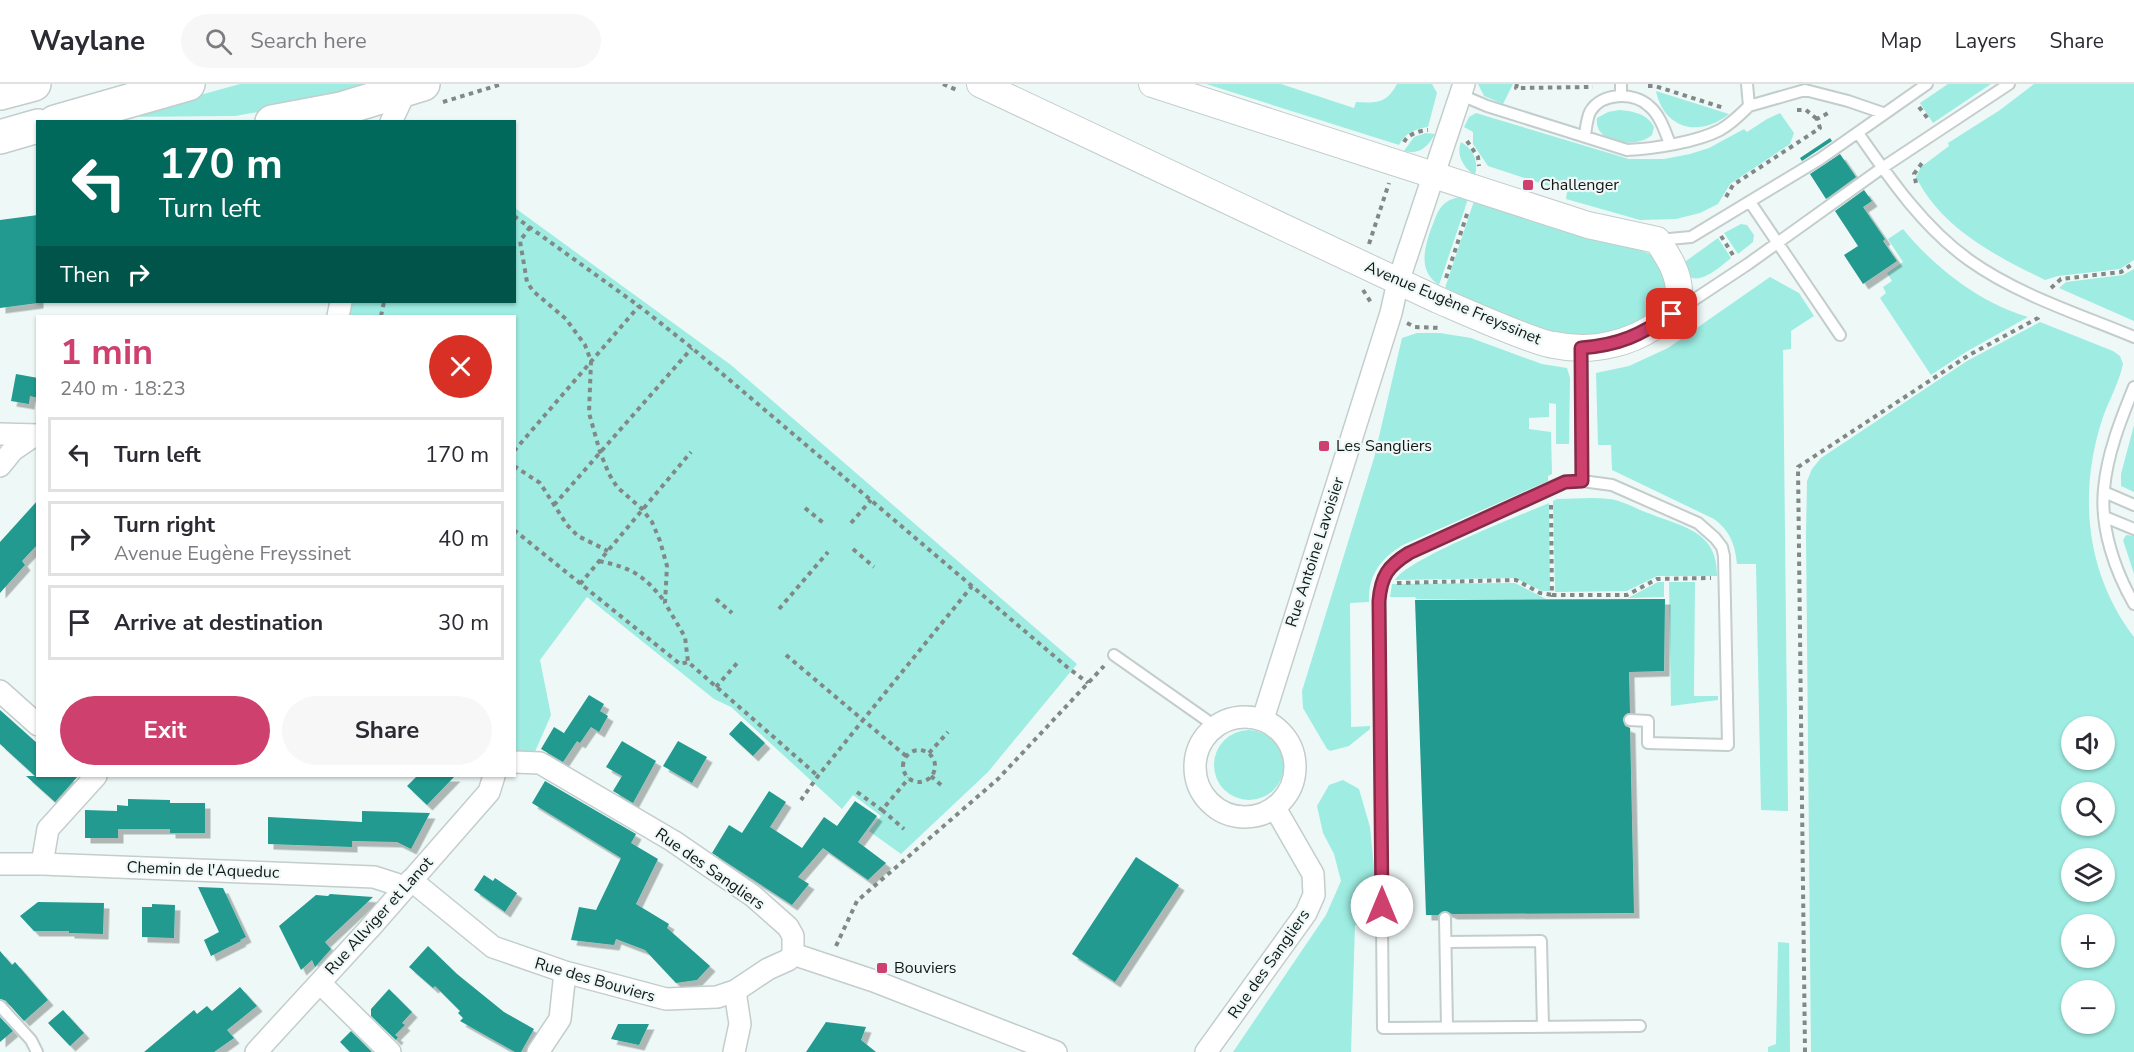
<!DOCTYPE html>
<meta charset="utf-8">
<style>
body{margin:0;font-family:"Nunito Sans",sans-serif;background:#f7f7f7;color:#2b2b33;height:100vh;display:flex;flex-direction:column;font-size:22px;white-space:nowrap}
*{box-sizing:border-box;margin:0}
p{font-size:20px;color:#7c7c81}
.icon{flex:none;width:33px;height:33px;fill:none;stroke:currentColor;stroke-width:2;stroke-linecap:round;stroke-linejoin:round}
.map{position:relative;flex:1;overflow:hidden}
.drawer{position:absolute;left:36px;top:231px;width:480px;height:462px;display:flex;flex-direction:column;background:#fff;border-radius:0px;box-shadow:0 2px 4px #0004}
.drawer>*{flex:none}
.banner{position:absolute;left:36px;top:36px;width:480px;height:183px;border-radius:0px;box-shadow:0 2px 4px #0004;background:#00695c;color:#fff;overflow:hidden}
.controls{position:absolute;left:2061px;top:632px;display:grid;gap:12px}
.controls a{display:grid;place-items:center;width:54px;height:54px;border-radius:50%;background:#fff;box-shadow:0 2px 4px #0004;font-size:30px}
.pin{position:absolute;display:grid;place-items:center;width:51px;height:51px;color:#fff;margin:-26px;border-radius:12px;box-shadow:0 3px 9px #0006}
.me{position:absolute;width:66px;margin:-33px;rotate:0deg;stroke-linejoin:round;filter:drop-shadow(0 0 4px #0008)}
.turn{display:flex;align-items:center;gap:21px;height:126px;padding:0 24px;font-size:27px}
.turn .icon{width:78px;height:78px;stroke-width:2.5}
.turn b{display:block;font-size:42px;line-height:51px}
.then{display:flex;align-items:center;height:57px;padding:0 24px;background:#0003;gap:12px;font-size:22px}
.round{display:grid;place-items:center;flex:none;width:63px;height:63px;border-radius:32px;background:#f7f7f7}
.overview{display:flex;align-items:center;justify-content:space-between;height:102px;padding:0 24px}
h1{font-size:36px;font-weight:700;line-height:45px;color:#ce406d}
.cta{display:flex;gap:12px;margin-top:auto;padding:12px 24px}
.cta a{flex:1;height:69px;border-radius:36px;background:#ce406d;color:#fff;font-size:24px;font-weight:700;line-height:69px;text-align:center}
.cta a+a{background:#f7f7f7;color:#2b2b33}
ul{padding:0;list-style:none}
li{display:flex;align-items:center;gap:18px;height:75px;margin:0 12px 9px;padding:0 12px;border:3px solid #e1e1e2;border-radius:0px}
li div{flex:1}
li b{display:block;font-size:22px}
li em{font-style:normal}
header{display:flex;align-items:center;gap:36px;box-sizing:border-box;height:84px;padding:0 30px;background:#fff;border-bottom:2px solid #e1e1e2}
header strong{font-size:28px}
nav{display:flex;gap:33px;margin-inline-start:auto;font-size:21px}
.search{width:420px;height:54px;background:#f7f7f7;display:flex;align-items:center;gap:15px;box-sizing:border-box;padding:0 21px;border-radius:33px;color:#7c7c81;font-size:22px}
.map>svg:first-child{display:block}
</style>
<header>
<strong>Waylane</strong>
<div class="search"><svg class="icon" aria-label="search" viewBox="0 0 24 24"><circle cx="10" cy="10" r="6"/><path d="M15 15l6 6"/></svg>Search here</div>
<nav><a>Map</a><a>Layers</a><a>Share</a></nav>
</header>
<div class="map">
<svg width="2134" height="968" viewBox="0 0 2134 968">
<defs>
<filter id="shadow"><feDropShadow dx="5.5" dy="5.5" stdDeviation="0" flood-color="#0004"/></filter>
</defs>
<rect width="100%" height="100%" fill="#eef9f7"/>
<path fill="#9eece2" fill-rule="evenodd" d="M240,0H378L316,18L235,32L120,33Z
M1206,0H1281L1354,24L1356,18C1377,19 1386,20 1397,0H1432L1437,9L1428,43C1415,45 1405,49 1399,61Z
M1478,0H1513L1503,20L1484,12Z
M1948,0H1991L1933,39L1920,19Z
M2034,0H2134V176L2120,185L2058,192L2045,196C1996,172 1942,145 1916,93L1921,83L1949,62L1948,59L2000,26Z
M1656,7L1729,30C1699,54 1664,45 1656,7Z
M1619,26C1633,27 1648,30 1654,43L1652,51C1637,65 1593,60 1597,34L1608,28Z
M1476,29L1629,75H1664L1690,70L1709,64L1744,45L1747,48L1767,35L1780,29L1794,49L1790,60L1730,100L1718,120L1700,129L1676,135L1640,136L1566,115L1567,108L1488,82L1473,60V48L1464,43L1469,33Z
M1426,49L1435,50C1428,63 1419,71 1404,67L1414,53Z
M1461,58C1473,65 1479,77 1475,91C1463,84 1456,71 1461,58Z
M1463,112H1469L1439,201C1418,187 1424,165 1431,145C1435,135 1437,126 1445,119C1450,115 1456,114 1463,112Z
M1475,114L1648,169C1658,176 1662,184 1665,195C1675,239 1595,257 1563,252C1545,249 1528,241 1512,234C1490,224 1467,214 1445,204Z
M515,124L731,281L1077,580L988,688L901,770L869,747L881,732L853,711L842,725L731,623L714,615L587,513L540,576L551,631L534,670H515L514,232H346L349,218H514Z
M1741,140L1747,141L1754,151L1753,158L1738,170L1724,149Z
M1903,145C1934,183 1980,219 2028,233L1966,268L1931,291L1880,214L1886,209L1883,203L1892,197L1887,189L1903,178L1888,155Z
M1718,154L1731,174C1722,181 1699,203 1688,191C1684,187 1685,182 1686,177Z
M2134,185V237L2059,204L2066,198L2123,191Z
M1770,193L1799,209L1814,232L1791,247V265L1783,266L1788,727L1761,726L1756,480H1737C1735,460 1730,447 1714,435L1612,386L1611,361H1598L1596,289L1629,282L1668,264Z
M2040,238L2113,267L2120,272L2123,280C2119,299 2108,318 2102,336C2078,411 2086,490 2134,553V968H1811L1806,452L1807,397L1812,385L1821,374L1967,277ZM2072,642H2104V675H2072ZM2072,708H2104V741H2072ZM2072,774H2104V807H2072ZM2072,840H2104V873H2072ZM2072,906H2104V939H2072Z
M1417,249H1440L1471,254L1542,280L1567,284L1570,294L1569,360H1556V320L1549,319V333L1529,334V345L1551,348L1552,390L1548,392V397L1403,461C1381,474 1368,491 1369,518L1350,519L1351,643L1370,642V645L1349,662L1330,667L1327,665L1303,624L1302,607L1374,374L1402,254Z
M2134,341V408L2121,402V390Z
M1557,415C1574,415 1592,413 1609,415C1622,416 1636,425 1648,429C1683,443 1718,447 1717,492H1657L1627,507L1555,508L1553,417Z
M1549,419L1550,507H1542L1515,494L1395,496C1409,474 1519,432 1549,419Z
M2126,451L2134,452V490L2123,456Z
M1658,498H1664V513L1628,514Z
M1669,498H1695L1694,612H1718V616L1671,622Z
M1515,499L1546,515H1416L1415,513H1390L1392,500Z
M1214 681a35 35 0 1 1 70 0a35 35 0 1 1-70 0Z
M1343,696L1359,705L1370,743L1375,793L1372,840L1355,841L1351,968H1233L1326,831L1341,797L1334,770L1323,749L1317,722L1329,701Z
M1778,858L1789,859L1790,968H1768V963L1776,960Z"/>
<path fill="#209a8f" filter="url(#shadow)" d="M1830,54L1832,57L1802,77L1800,74Z
M1840,70L1856,93L1826,115L1810,90Z
M1864,106L1872,117L1863,123L1885,155L1883,157L1897,177L1863,200L1844,171L1858,162L1835,127Z
M38,131V219L0,224V136Z
M16,290L38,294V314L30,312L29,320L11,317Z
M38,416V460L22,477L25,481L0,509V458Z
M1665,515L1664,587L1629,588L1630,629L1626,630L1623,635L1625,642L1630,644L1634,829L1452,830L1445,827L1438,831H1426L1415,516Z
M589,611L604,620L600,627L608,632L599,648L591,643L580,659L564,649Z
M0,626L38,660V692H78L55,718L26,692H35L0,660Z
M741,637L765,659L753,672L729,650Z
M554,643L577,657L563,678L541,665Z
M622,657L656,677L633,719L613,707L622,692L606,683Z
M678,657L707,673L692,699L663,682Z
M417,692H455L427,721L407,702Z
M545,697L636,750L631,759L658,775L636,820L669,840L667,844L710,882L697,896L676,899L645,866L616,855L614,861L571,856L579,823L596,826L621,774L532,719Z
M769,707L786,718L770,743L802,764L824,733L837,742L855,717L877,732L858,758L886,779L868,796L823,764L798,793L809,800L792,821L712,769L729,741L742,749Z
M128,715L170,716V719H205V749H170V745H118V754H85V726L117,727V721L128,722Z
M362,727L430,729L411,765L397,758L352,757V763L268,760V733L362,738Z
M1136,773L1179,801L1115,898L1072,870Z
M484,791L493,797L495,794L517,809L505,828L474,806Z
M198,803L223,804L246,853L240,856L241,857L211,872L204,856L219,848Z
M330,810L373,813L325,858L331,865L315,883L312,876L301,886L279,842L316,811L328,812Z
M38,818L104,819L103,850L69,849V847H34L20,832Z
M152,820L175,821L174,854L142,853V823H152Z
M428,862L457,890L504,928L534,945L521,968H515L460,937L463,934L458,929L460,927L435,902L433,904L409,883Z
M0,867L12,881L15,878L48,916L24,937L6,917L0,915Z
M240,903L257,922L227,946L234,954L214,968H144L194,926L197,930L207,922L212,927Z
M389,905L412,928L402,939L405,941L395,951L398,953L396,956L371,932V925Z
M63,926L84,949L70,962L48,939Z
M0,933L13,947L0,958Z
M826,938L866,943L861,956L876,968H806Z
M618,940H649L639,961L611,955Z
M351,947L372,968H350L340,958Z"/>
<g fill="none" stroke-linecap="round" stroke-linejoin="round">
<defs>
<path id="service" d="M1461,11L1487,22L1627,66C1653,65 1697,58 1720,46C1731,40 1740,31 1749,22L1747,0
M1621,12V0
M1749,22L1805,6L1848,17L1883,29
M1858,49C1890,95 1923,143 1969,176C2018,211 2079,230 2134,253
M1585,51C1586,44 1587,34 1590,28C1601,8 1634,8 1649,22C1660,31 1665,47 1670,60
M1750,118L1840,251
M1658,156L1691,153L1820,75L1927,0
M1680,225L1748,180L1882,84L2009,0
M1581,264L1582,397H1565L1409,469C1387,483 1381,492 1379,517L1383,944L1640,942
M2134,303C2121,335 2107,370 2104,405C2100,444 2115,487 2134,520
M1582,397L1612,401L1698,439L1715,454L1722,463L1724,472L1728,661L1648,659V637L1630,636
M2104,408L2134,421
M2105,433L2134,445
M1114,571L1215,642
M1445,834L1447,943
M1446,858L1541,857L1543,943
M0,922L31,956L37,968"/>
<path id="minor" d="M391,38L406,6
M338,232L341,218
M0,350L38,351
M0,382L13,366L35,351
M0,607L38,641
M1195 683a50 50 0 1 1 100 0a50 50 0 1 1-100 0Z
M1263,635L1391,229L1398,198L1464,0
M514,678L540,679L673,757L753,812L788,843L793,852V870
M0,780H42L374,793L405,803
M42,780L48,745L96,692
M411,796L493,863L565,888L666,915L717,913L735,907L768,885L788,876L793,870
M793,870L874,897L1056,968
M320,899L390,968
M256,968L369,845L489,708L494,692
M538,968L560,935L565,888
M734,968L740,940L735,907
M1206,968L1306,829L1314,811L1313,790L1275,724"/>
<path id="tertiary" d="M980,0L1438,216C1468,229 1497,242 1527,253C1536,256 1545,260 1554,261C1573,265 1594,265 1613,260C1636,255 1676,236 1679,211C1680,190 1668,172 1657,156L1588,141L1152,0"/>
<path id="primary" d="M0,9L34,0
M55,38L188,0
M272,38L341,25L423,0
M0,53L38,42"/>
</defs>
<use href="#service" stroke="#c3cdcc" stroke-width="14"/>
<use href="#minor" stroke="#c3cdcc" stroke-width="24"/>
<use href="#tertiary" stroke="#c3cdcc" stroke-width="28"/>
<use href="#primary" stroke="#c3cdcc" stroke-width="36"/>
<path stroke="#818987" stroke-width="4" stroke-dasharray="4.5 4.5" stroke-linecap="butt" d="M943,0L959,7
M1517,0L1516,4L1593,3
M1648,2H1655L1724,24
M443,18L502,0
M1919,23L1929,36
M1797,26H1806L1817,35
M1467,57L1478,73L1479,82
M1404,58C1408,50 1419,47 1428,46
M1916,99L1914,90L1922,79
M1726,113L1733,101L1820,44L1817,35L1830,28
M514,132L639,222L692,264L1067,583L1088,599
M530,143L520,157L527,198L533,207L566,235L585,261L591,277L589,329L600,368L609,390L617,403L642,425L652,438L660,457L667,482L665,519L685,553L688,578L818,692
M1721,152L1733,171
M1369,160L1389,99
M1446,194L1468,127
M2051,204L2061,195L2121,188L2134,179
M1363,206L1372,220
M381,232L384,218
M1407,239L1415,243L1441,244
M514,367L639,222
M514,382L540,399L567,441L578,452L608,467
M554,421L692,264
M1551,421L1552,511H1627L1657,495L1711,494
M805,424L826,441
M851,439L871,416
M514,446L680,580L688,578
M853,465L874,483
M599,477C632,484 644,491 665,518
M1397,499L1516,496L1540,509L1552,511
M580,500L691,368
M716,515L732,529
M779,525L828,468
M786,571L863,636L818,692L801,716
M716,603L739,577
M903 682a16 16 0 1 1 32 0a16 16 0 1 1-32 0Z
M929,669L948,648
M906,672L863,636L972,502
M931,692L942,702
M857,708L882,726L909,694
M882,726L904,745
M836,862L857,817L998,695L1104,582
M1805,968L1798,383L1969,271L2038,234L2040,230"/>
<use href="#service" stroke="#fff" stroke-width="10"/>
<use href="#minor" stroke="#fff" stroke-width="21"/>
<use href="#tertiary" stroke="#fff" stroke-width="26"/>
<use href="#primary" stroke="#fff" stroke-width="33"/>
</g>
<g fill="none" stroke-linecap="round" stroke-linejoin="round">
<defs>
<path id="route" d="M1382,822L1379,517C1381,492 1388,482 1409,469L1565,398L1582,397L1581,264C1620,261 1640,251 1672,230"/>
</defs>
<use href="#route" stroke="#862a47" stroke-width="15"/>
<use href="#route" stroke="#ce406d" stroke-width="10"/>
</g>
<g fill="#ce406d" stroke="#eef9f7" stroke-width="2">
<rect x="1522" y="95" width="12" height="12" rx="3"/>
<rect x="1318" y="356" width="12" height="12" rx="3"/>
<rect x="876" y="878" width="12" height="12" rx="3"/>
</g>
<g text-anchor="middle" dominant-baseline="central" stroke-width="4.5" stroke-linejoin="round" paint-order="stroke">
<g font-size="16" fill="#131716" stroke="#eef9f7" text-anchor="start">
<text x="1540" y="101">Challenger</text>
<text x="1336" y="362">Les Sangliers</text>
<text x="894" y="884">Bouviers</text>
</g>
<g font-size="16" fill="#131716" stroke="#eef9f7">
<text transform="translate(1453 219) rotate(23)">Avenue Eugène Freyssinet</text>
<text transform="translate(1315 468) rotate(-72)">Rue Antoine Lavoisier</text>
<text transform="translate(710 785) rotate(35)">Rue des Sangliers</text>
<text transform="translate(203 786) rotate(2)">Chemin de l'Aqueduc</text>
<text transform="translate(379 832) rotate(-48)">Rue Allviger et Lanot</text>
<text transform="translate(1269 880) rotate(-55)">Rue des Sangliers</text>
<text transform="translate(595 896) rotate(16)">Rue des Bouviers</text>
</g>
</g>
</svg>
<div class="controls">
<a><svg class="icon" aria-label="sound" viewBox="0 0 24 24"><path d="M4 9h4l5-4v14l-5-4H4zM17 9q2 3 0 6"/></svg></a>
<a><svg class="icon" aria-label="search" viewBox="0 0 24 24"><circle cx="10" cy="10" r="6"/><path d="M15 15l6 6"/></svg></a>
<a><svg class="icon" aria-label="layers" viewBox="0 0 24 24"><path d="M12 4l9 5-9 5-9-5zM3 14l9 5 9-5"/></svg></a>
<a>+</a>
<a>−</a>
</div>
<div class="pin" style="left:1672px;top:230px;background:#d93025"><svg class="icon" aria-label="arrive" viewBox="0 0 24 24"><path d="M6 21V4h12l-3 4 3 4H6"/></svg></div>
<svg class="me" style="left:1382px;top:822px" viewBox="-20 -20 40 40"><circle r="19" fill="#fff"/><path d="M0-13L10 11 0 6-10 11z" fill="#ce406d"/></svg>
<div class="banner">
<div class="turn"><svg class="icon" aria-label="left" viewBox="0 0 24 24"><path d="M17 20v-9H6M10 6l-5 5 5 5"/></svg><div><b>170 m</b>Turn left</div></div>
<div class="then">Then<svg class="icon" aria-label="right" viewBox="0 0 24 24"><path d="M7 20v-9h11M14 6l5 5-5 5"/></svg></div>
</div>
<section class="drawer">
<div class="overview"><div><h1>1 min</h1><p>240 m · 18:23</p></div><a class="round" style="background:#d93025;color:#fff"><svg class="icon" aria-label="close" viewBox="0 0 24 24"><path d="M6 6l12 12M18 6L6 18"/></svg></a></div>
<ul>
<li><svg class="icon" aria-label="left" viewBox="0 0 24 24"><path d="M17 20v-9H6M10 6l-5 5 5 5"/></svg><div><b>Turn left</b></div><em>170 m</em></li>
<li><svg class="icon" aria-label="right" viewBox="0 0 24 24"><path d="M7 20v-9h11M14 6l5 5-5 5"/></svg><div><b>Turn right</b><p>Avenue Eugène Freyssinet</p></div><em>40 m</em></li>
<li><svg class="icon" aria-label="arrive" viewBox="0 0 24 24"><path d="M6 21V4h12l-3 4 3 4H6"/></svg><div><b>Arrive at destination</b></div><em>30 m</em></li>
</ul>
<div class="cta"><a>Exit</a><a>Share</a></div>
</section>
</div>
